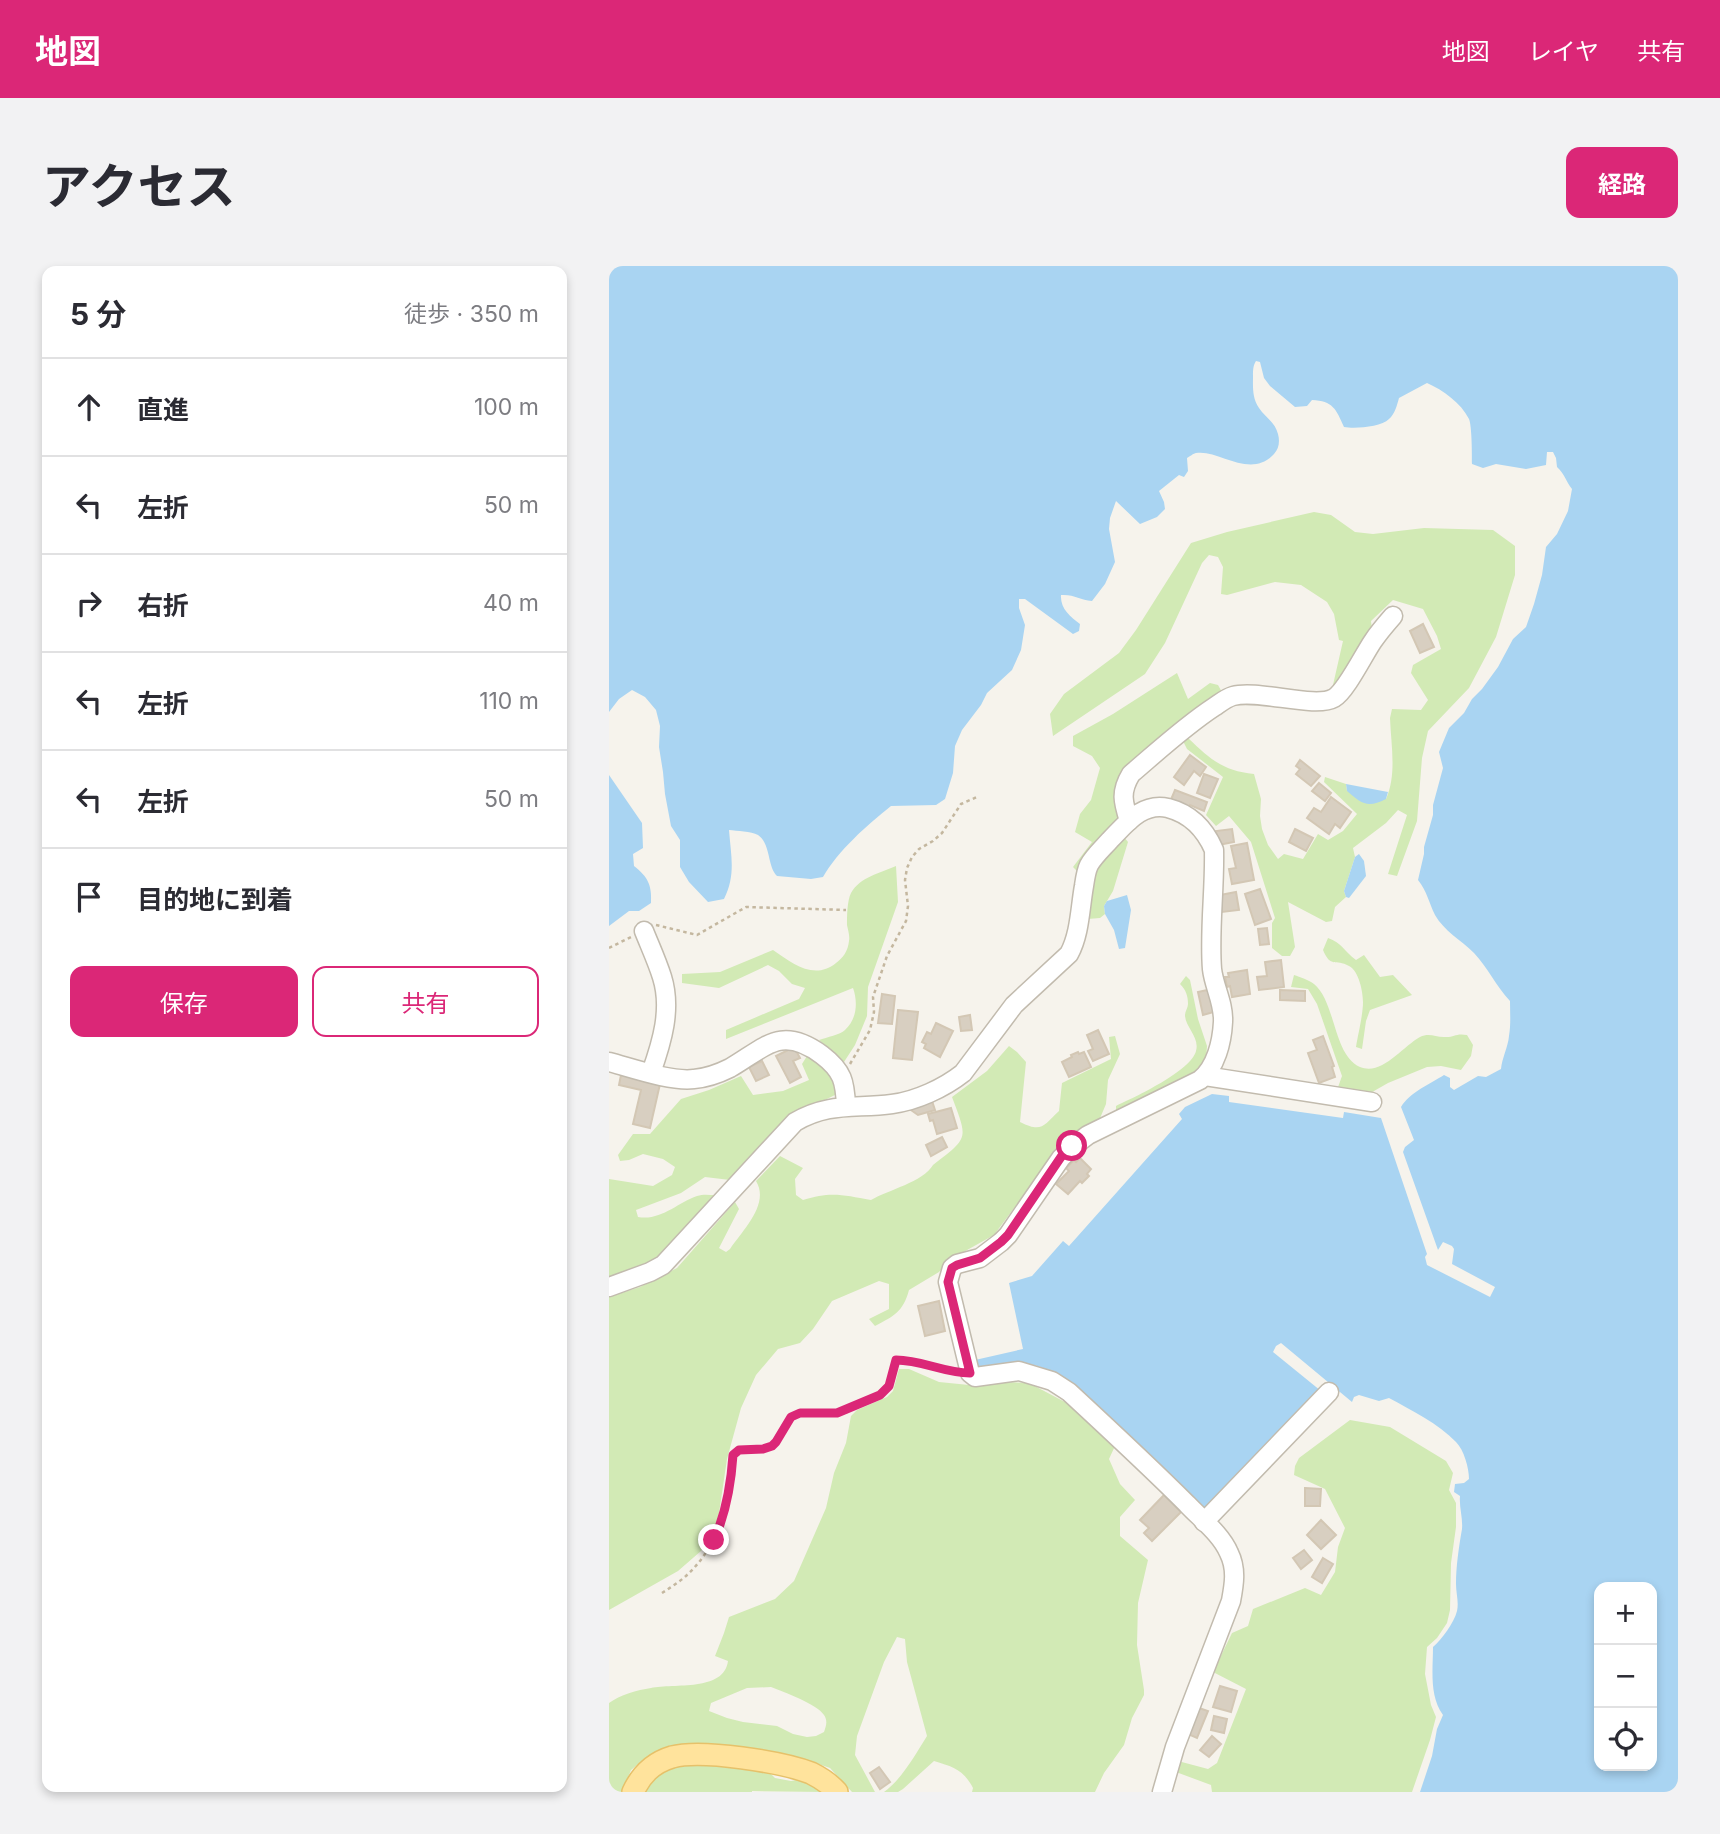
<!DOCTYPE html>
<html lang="ja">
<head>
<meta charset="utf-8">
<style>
	body { margin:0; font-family:Inter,"Noto Sans JP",sans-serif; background:#f2f2f3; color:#2b2b33 }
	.controls { position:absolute; right:21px; bottom:21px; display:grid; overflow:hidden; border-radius:14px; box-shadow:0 4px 10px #0003 }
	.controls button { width:63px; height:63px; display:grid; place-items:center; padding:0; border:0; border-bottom:2px solid #e1e1e2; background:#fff; color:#2b2b33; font:35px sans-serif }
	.stop { position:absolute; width:21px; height:21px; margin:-16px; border:5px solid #db2777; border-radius:50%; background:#fff }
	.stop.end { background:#db2777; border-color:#fff; box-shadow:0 2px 7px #0008 }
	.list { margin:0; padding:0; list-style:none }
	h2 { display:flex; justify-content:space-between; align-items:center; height:91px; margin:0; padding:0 28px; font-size:30px }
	h2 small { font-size:23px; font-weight:400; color:#7c7c81 }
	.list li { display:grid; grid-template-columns:46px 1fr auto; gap:21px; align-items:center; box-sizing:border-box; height:98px; padding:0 28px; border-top:2px solid #e1e1e2 }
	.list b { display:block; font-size:26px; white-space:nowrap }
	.list em { font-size:23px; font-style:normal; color:#7c7c81 }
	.actions { display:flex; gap:14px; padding:21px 28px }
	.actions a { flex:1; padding:16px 0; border:2px solid #db2777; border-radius:14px; text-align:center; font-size:24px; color:#db2777 }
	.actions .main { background:#db2777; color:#fff }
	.icon { flex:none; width:38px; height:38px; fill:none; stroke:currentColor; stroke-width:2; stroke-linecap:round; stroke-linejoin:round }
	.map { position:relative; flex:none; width:1069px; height:1526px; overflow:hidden; border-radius:14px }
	header { display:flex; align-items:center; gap:42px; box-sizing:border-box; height:98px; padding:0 35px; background:#db2777; color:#fff }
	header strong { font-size:33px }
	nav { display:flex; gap:38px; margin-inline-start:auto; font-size:24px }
	.intro { display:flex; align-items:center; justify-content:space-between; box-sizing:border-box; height:168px; padding:0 42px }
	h1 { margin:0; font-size:49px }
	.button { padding:18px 32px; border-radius:14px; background:#db2777; color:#fff; font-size:24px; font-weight:700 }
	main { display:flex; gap:42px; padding:0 42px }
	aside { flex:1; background:#fff; border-radius:14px; box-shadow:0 4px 10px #0003 }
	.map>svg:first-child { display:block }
	.green { fill:#d2eab5; fill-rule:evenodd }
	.water { fill:#a9d4f2; fill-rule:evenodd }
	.building { fill:#d8cfc1; stroke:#d3c7b4; stroke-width:2 }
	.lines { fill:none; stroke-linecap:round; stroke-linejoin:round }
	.minor-casing { stroke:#c2bbae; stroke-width:21 }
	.major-casing { stroke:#e6c16a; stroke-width:24 }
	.path { stroke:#c4b79f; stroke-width:2.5; stroke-dasharray:3.5 3.5; stroke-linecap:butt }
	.minor { stroke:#fff; stroke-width:18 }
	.major { stroke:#ffe39c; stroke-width:21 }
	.route { stroke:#db2777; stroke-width:9 }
</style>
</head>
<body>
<header>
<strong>地図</strong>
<nav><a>地図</a><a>レイヤ</a><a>共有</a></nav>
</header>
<div class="intro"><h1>アクセス</h1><a class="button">経路</a></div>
<main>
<aside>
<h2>5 分<small>徒歩 · 350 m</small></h2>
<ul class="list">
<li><svg class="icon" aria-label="ahead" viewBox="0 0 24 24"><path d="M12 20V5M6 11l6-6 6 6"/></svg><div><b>直進</b></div><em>100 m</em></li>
<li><svg class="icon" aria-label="left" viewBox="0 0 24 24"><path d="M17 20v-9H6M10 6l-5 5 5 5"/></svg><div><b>左折</b></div><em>50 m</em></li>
<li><svg class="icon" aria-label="right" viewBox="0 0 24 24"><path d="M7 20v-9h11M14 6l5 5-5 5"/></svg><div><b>右折</b></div><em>40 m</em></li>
<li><svg class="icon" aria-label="left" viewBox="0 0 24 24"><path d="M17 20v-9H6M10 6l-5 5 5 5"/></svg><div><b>左折</b></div><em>110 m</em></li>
<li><svg class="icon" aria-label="left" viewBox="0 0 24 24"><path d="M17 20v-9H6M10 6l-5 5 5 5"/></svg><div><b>左折</b></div><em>50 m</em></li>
<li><svg class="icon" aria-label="arrive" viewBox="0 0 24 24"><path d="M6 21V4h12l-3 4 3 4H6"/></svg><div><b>目的地に到着</b></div></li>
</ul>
<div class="actions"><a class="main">保存</a><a>共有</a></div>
</aside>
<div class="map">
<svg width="1069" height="1526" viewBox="0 0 1069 1526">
	<rect width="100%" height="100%" fill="#f6f3ec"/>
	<g class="green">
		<path d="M 705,246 L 722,249 L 746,266 L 764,268 L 815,262 L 884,264 L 906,280 L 906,309 L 887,371 L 860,422 L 819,465 L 813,492 L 808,555 L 788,610 L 779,608 L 798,549 L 789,544 L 777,557 L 744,582 L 746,591 L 735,625 L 737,631 L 726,641 L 723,655 L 717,656 L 679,636 L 686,681 L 681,690 L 673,690 L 663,682 L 663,657 L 666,652 L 642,576 L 620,550 L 607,560 L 597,549 L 614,511 L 578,483 L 574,475 L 579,472 C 601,493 614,505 645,508 L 652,533 L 651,550 L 653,563 L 659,579 L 669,593 L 675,588 L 694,593 L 709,568 L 719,574 L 734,565 L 748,548 L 715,516 L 716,511 L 737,518 L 738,525 L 777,533 C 788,508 782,479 781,452 L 783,443 L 812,444 L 819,434 L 802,407 L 804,399 L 832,383 L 828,370 L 814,343 L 784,334 L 762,355 L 763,364 L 729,420 L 724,419 L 734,375 L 730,374 L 725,348 L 718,336 L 692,319 L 666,316 L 618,329 L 612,328 L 614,301 L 609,291 L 600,289 L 593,297 L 556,377 L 536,408 L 444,470 L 441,448 L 455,428 L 510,387 L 527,364 L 582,277 L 618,266 Z"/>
		<polygon points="568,407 579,433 601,417 609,419 614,428 523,499 512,555 469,606 464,601 483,576 466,566 471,548 482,534 491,502 483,490 464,480 464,470 504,448"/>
		<path d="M 515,571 L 519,576 L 504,625 L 495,640 L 496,648 L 491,652 L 479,653 C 475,610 488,600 515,571 Z"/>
		<path d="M 287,600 L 289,636 L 259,721 L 258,750 L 246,779 L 235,796 L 210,774 C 218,771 231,769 236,764 C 248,753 249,736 244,722 L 117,773 L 117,764 L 190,733 L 196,722 L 183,718 L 170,705 L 159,699 L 110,722 L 73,717 L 73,708 L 111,706 L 164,684 C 183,697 205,715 227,697 C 234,692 239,685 240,675 C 241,670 239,664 238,659 C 238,651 238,635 242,627 C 251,611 271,607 287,600 Z"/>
		<path d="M 719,672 C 733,677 735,685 747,694 L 755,689 L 771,711 L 784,709 L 803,729 L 761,744 L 757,755 L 753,783 L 747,781 C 749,768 754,749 754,736 C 754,726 750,705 740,700 C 726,692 722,703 714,684 Z"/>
		<path d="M 685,709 C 691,711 700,714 705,718 C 727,736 724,789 751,801 C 773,810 793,781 811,771 C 821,766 827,772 837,771 C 846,771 847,767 858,769 L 864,779 L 862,790 L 852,804 L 832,800 L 818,801 L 779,817 L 758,829 L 728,824 L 733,810 L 708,738 L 699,723 L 682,721 Z"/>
		<path d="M 577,710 L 581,714 L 589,753 L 598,780 L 597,795 L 583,810 L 507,849 L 507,840 C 526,831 582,805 587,785 C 591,771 576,761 576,749 C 576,745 579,742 579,738 C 579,730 577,724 571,718 Z"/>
		<path d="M 506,770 L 511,788 L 499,814 L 497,838 L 489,857 L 446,883 L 429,910 L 385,969 L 342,993 L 330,1006 L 300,1024 C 294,1046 285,1050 266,1060 L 260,1053 L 280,1043 L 280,1018 L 270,1015 L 223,1035 L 204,1063 L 191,1077 L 169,1083 L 147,1109 L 132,1142 L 118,1193 L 109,1254 L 92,1285 L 69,1305 L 0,1344 L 0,1031 L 31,1021 L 68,1002 L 126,936 L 130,943 L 110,982 L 117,986 L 121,983 C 134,964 161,938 147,915 L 171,890 L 194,902 L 186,913 L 187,929 L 194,934 C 221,925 235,929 262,934 C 279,924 314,916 324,899 C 360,871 359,874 343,831 L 378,805 L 400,780 L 408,786 L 417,796 L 411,856 C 433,867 434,860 450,845 L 453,817 L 502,793 L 500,771 Z"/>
		<path d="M 198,790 L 211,798 L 226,815 L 226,829 L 179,852 L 140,891 L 121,914 L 96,911 L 72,927 L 27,944 L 29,951 C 52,955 68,937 88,930 C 94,928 100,929 106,929 L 98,941 L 52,993 L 0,1013 L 0,913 L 44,920 L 63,909 L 66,901 L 54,893 L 34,888 L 20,894 L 11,895 L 9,889 L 24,868 L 41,868 L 72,833 L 100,824 L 132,810 L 144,829 L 174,825 L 200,814 L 193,798 Z"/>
		<path d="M 290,1103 L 300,1103 L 330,1116 L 370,1120 L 397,1116 L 420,1117 L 471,1144 L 506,1180 L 500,1193 L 511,1218 L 526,1234 L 511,1251 L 511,1270 L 539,1294 L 529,1337 L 528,1379 L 535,1424 L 535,1429 L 523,1452 L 515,1479 L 495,1507 L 486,1526 L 363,1526 L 364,1522 C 354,1503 344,1501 325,1495 L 294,1523 L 289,1526 L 275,1526 C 293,1513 306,1489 318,1470 L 298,1396 L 296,1373 L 288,1371 L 275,1396 L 248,1470 L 246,1489 L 266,1526 L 243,1526 L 221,1502 L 198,1494 L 97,1479 L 55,1482 L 34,1494 L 22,1504 L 13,1526 L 0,1526 L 0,1437 C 11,1429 28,1424 42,1422 C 65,1417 115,1426 119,1395 L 106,1390 L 115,1367 L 120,1351 L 166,1333 L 185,1315 L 217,1242 L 225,1207 L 237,1177 L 242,1150 L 248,1144 L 278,1131 L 284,1125 ZM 162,1421 C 175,1426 208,1438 215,1449 C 219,1455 217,1460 215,1466 L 207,1470 L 198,1471 L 184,1468 L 168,1460 L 134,1456 L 118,1452 L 100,1445 L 102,1437 L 138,1422 Z"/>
		<polygon points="741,1154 781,1161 837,1195 844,1207 840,1224 847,1237 847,1261 842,1297 841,1344 838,1357 828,1372 818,1381 816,1408 822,1439 827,1451 821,1474 803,1526 603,1526 602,1519 567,1506 569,1495 599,1503 608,1497 637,1423 604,1406 623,1367 639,1360 644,1343 696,1322 712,1329 726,1306 729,1281 736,1262 716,1223 685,1209 686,1200 690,1192"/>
		<polygon points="67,1497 92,1498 161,1507 166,1512 182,1515 193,1513 216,1526 143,1525 143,1526 31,1526 45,1510"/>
	</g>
	<g class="water">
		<path d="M 0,0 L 1069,0 L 1069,1526 L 811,1526 L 823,1490 L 828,1463 L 834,1449 C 820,1430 824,1403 824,1381 C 833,1373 845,1357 848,1345 C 850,1336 847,1327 847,1318 C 847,1300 850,1280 853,1263 C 854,1252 850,1241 851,1230 L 845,1226 L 846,1218 L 855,1217 L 860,1213 C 860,1202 855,1184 847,1176 C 830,1158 802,1144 780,1132 L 770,1135 L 750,1129 L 745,1131 L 743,1136 L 672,1077 L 667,1080 L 664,1086 L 712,1125 L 700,1138 L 697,1136 L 593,1245 L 446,1107 C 426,1098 418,1096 396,1098 C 386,1099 376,1104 367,1100 L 366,1094 L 414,1083 L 400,1017 L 423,1010 L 454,975 L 460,980 L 573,853 L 570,848 L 576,841 L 603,828 L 620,830 L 620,836 L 734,852 L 735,846 L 772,852 L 818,988 L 816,991 L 818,999 L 881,1031 L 886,1021 L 843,998 L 845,983 L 843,980 L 834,976 L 829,984 L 794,886 L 796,881 L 805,874 L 792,841 C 801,826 821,818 835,809 L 841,812 L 841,821 L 845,824 L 869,810 L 877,811 L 892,803 C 893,792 899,781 900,770 C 902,758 901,747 901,735 C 887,720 879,702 865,687 C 852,674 835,665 826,649 C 820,637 818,625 809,614 L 815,588 L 815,581 L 824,549 L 824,539 L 834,502 L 830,486 L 840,462 L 855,447 L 863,433 L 873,423 L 889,401 L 904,373 L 917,361 L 925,338 L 933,309 L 937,281 L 948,268 L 959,245 L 963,223 C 957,216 956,208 948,201 L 947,192 L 944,186 L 938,186 L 937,199 L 917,203 L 887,198 L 874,202 L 863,198 C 863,189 863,160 860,153 C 852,137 834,124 818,117 L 790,132 C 788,139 786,148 780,153 C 772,161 746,163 735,161 C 727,143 724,135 703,134 L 698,140 L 686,141 L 661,120 L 655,112 L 651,96 L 647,95 C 644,100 644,104 644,110 C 644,121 643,132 650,142 C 656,151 666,156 669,168 C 671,175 670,183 665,188 C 641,214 610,183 587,187 C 585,187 580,191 578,192 L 579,205 L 575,211 L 570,209 L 550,225 L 555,236 L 556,243 L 548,251 L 531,258 L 507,235 L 501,252 L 500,263 L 506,296 L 496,318 L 483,335 C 471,334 465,328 452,329 C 451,342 461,351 471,358 L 470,365 L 464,368 L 416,333 L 410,333 L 410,342 L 416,359 L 412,384 L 403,404 L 378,427 L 372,439 L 353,464 L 346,480 L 344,507 L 336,533 L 327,539 L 282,540 C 258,559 229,585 214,611 L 202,613 L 168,610 C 158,600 162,578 149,569 C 142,565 128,565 120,564 C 122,590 127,609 115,633 L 99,636 L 80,616 L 71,601 L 71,574 L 62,560 L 56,528 L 54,506 L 50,481 L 51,460 L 47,444 L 36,431 L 23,424 L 10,433 L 0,446 ZM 990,1321 L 1043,1321 L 1043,1500 L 990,1500 Z"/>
		<path d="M 0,509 L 33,557 L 34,582 L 24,588 L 25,600 C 39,611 43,619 42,637 L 30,645 L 20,645 L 0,660 Z"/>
		<path d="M 737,518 L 779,526 L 777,533 C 758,543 752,537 738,525 Z"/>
		<polygon points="750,588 755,595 757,610 740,632 737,631 735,625 746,591"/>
		<polygon points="518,629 522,644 516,682 510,683 505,664 496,648 495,640 498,635"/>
	</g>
	<g class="building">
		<polygon points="814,358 825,381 811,387 801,365"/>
		<polygon points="581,489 597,501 591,510 585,505 575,519 565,511"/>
		<polygon points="691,494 711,510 702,520 687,508 691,503 687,500"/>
		<polygon points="595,508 609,513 601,532 588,527"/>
		<polygon points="710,517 722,527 716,535 703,525"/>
		<polygon points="566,524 598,536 595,545 581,539 579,543 561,536"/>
		<polygon points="722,531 742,546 731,562 726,558 720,568 698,552 705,542 712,546"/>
		<polygon points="623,563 625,576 609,579 607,565"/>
		<polygon points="686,563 704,572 697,585 680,576"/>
		<polygon points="638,577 645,614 623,618 620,603 627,602 622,580"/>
		<polygon points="651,623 662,653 646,659 636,628"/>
		<polygon points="627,626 630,644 613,646 611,629"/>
		<polygon points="658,662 660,678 651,679 649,663"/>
		<polygon points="672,694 675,721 650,724 648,711 658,710 656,696"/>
		<polygon points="638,704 641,728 623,731 621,720 618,721 616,711 620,711 619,707"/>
		<polygon points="603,723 608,745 594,749 589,726"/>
		<polygon points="671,724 696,725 696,735 671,734"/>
		<polygon points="273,728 286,730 283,758 269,757"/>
		<polygon points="289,744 309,746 303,794 284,792"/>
		<polygon points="361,749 363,764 352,765 350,751"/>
		<polygon points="327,757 344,765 331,791 315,782 317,778 313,776 318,766 322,768"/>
		<polygon points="489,764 500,788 484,795 479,785 484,783 478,769"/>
		<polygon points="714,770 725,800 723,801 726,811 710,817 699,787 708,784 704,774"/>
		<polygon points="185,781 191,792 184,795 192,811 181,817 167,790"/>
		<polygon points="469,786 470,788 475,786 482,801 460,811 453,796 463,791 462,789"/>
		<polygon points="153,795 160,809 147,815 140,801"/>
		<polygon points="12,809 51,818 41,862 24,858 32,824 10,819"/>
		<polygon points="323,835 326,844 309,849 299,842"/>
		<polygon points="342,842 348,862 328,868 324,854 321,855 319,848"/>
		<polygon points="333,871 338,881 322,890 317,879"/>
		<polygon points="471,892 482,903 478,908 480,910 473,917 471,915 459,928 447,918 460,905 457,902 465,894 467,896"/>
		<polygon points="330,1035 336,1065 316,1070 309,1040"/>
		<polygon points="696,1222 712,1223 711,1240 696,1240"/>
		<polygon points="555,1229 572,1246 543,1275 535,1267 540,1262 531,1254"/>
		<polygon points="712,1254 727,1269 712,1283 698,1269"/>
		<polygon points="695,1284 703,1294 692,1303 684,1292"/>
		<polygon points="714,1292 724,1298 713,1317 703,1311"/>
		<polygon points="611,1420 628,1425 622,1446 604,1441"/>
		<polygon points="590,1442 599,1445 588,1472 579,1468"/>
		<polygon points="605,1450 618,1453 615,1467 602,1464"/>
		<polygon points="603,1470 612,1478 600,1491 591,1484"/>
		<polygon points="270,1501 281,1516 271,1523 261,1507"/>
	</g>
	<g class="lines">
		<g class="minor-casing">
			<g id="minor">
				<path d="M 520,555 C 514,536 511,526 522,508 C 549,485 576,460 605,441 C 611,437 617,432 624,430 C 649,423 706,443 725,432 C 737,425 755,388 764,375 C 770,366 777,358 784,350"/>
				<path d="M 35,665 C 41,680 48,695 53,711 C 63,743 53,776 42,807"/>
				<path d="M 0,796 C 23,802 62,816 85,813 C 97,812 111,807 121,802 C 157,781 172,759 213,789 C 234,805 236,816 237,840"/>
				<polyline points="596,810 763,836"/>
				<path d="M 0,1021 L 41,1006 L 54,999 L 186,856 C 220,836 246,843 283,838 C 307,835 335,822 354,807 L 405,739 L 460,688 C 471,668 471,642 475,620 C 476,613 477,605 480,599 C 485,590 494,582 501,574 C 517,558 533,536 559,542 C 582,548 596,563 605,584 C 606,623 600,664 603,703 C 605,721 615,737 614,756 C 613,776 607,801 591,814 L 479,869 L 463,881 L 452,892 L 399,969 L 392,976 L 371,992 L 348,998 L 343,1002 L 339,1016 L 361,1107 L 366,1111 L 410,1105 L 443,1115 L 460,1126 C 500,1163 540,1200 578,1238 C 592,1253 612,1268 620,1287 C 628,1303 625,1319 622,1335 L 566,1481 L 553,1526"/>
				<polyline points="595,1256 720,1126"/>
			</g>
		</g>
		<g class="major-casing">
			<path id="major" d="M 24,1526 C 32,1509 43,1497 63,1491 C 93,1483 173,1496 202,1507 C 212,1512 221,1518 228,1526"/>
		</g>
		<g class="path">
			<polyline points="47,659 88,669 137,641 237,644"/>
			<polyline points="0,682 22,671"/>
			<polyline points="241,798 261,764 265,746 264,731 278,690 297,655 299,640 296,614 298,602 303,591 310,583 324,575 333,567 352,538 368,531"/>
			<path d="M 53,1327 C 62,1321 72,1315 79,1308 C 112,1277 121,1232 124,1189 L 130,1184 L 154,1183 L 163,1180 L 167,1176 L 182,1151 L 191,1147 L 228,1147 L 271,1129 L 280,1120 L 287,1094 L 298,1094 L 347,1107"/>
		</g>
		<use href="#minor" class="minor"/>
		<use href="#major" class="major"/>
	</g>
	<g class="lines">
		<path class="route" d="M 105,1274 C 117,1247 122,1219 124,1189 L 130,1184 L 154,1183 L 163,1180 L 167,1176 L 182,1151 L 191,1147 L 228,1147 L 271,1129 L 280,1120 L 287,1094 C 313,1094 335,1107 361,1107 L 339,1016 L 343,1002 L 348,999 L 371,992 L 392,976 L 399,969 L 452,891 L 463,880"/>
	</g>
</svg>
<div class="controls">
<button>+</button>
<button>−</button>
<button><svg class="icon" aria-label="locate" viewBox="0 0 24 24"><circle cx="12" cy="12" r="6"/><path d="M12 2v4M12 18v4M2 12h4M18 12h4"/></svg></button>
</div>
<div class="stop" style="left:463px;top:880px"></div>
<div class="stop end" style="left:105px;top:1274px"></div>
</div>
</main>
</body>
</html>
